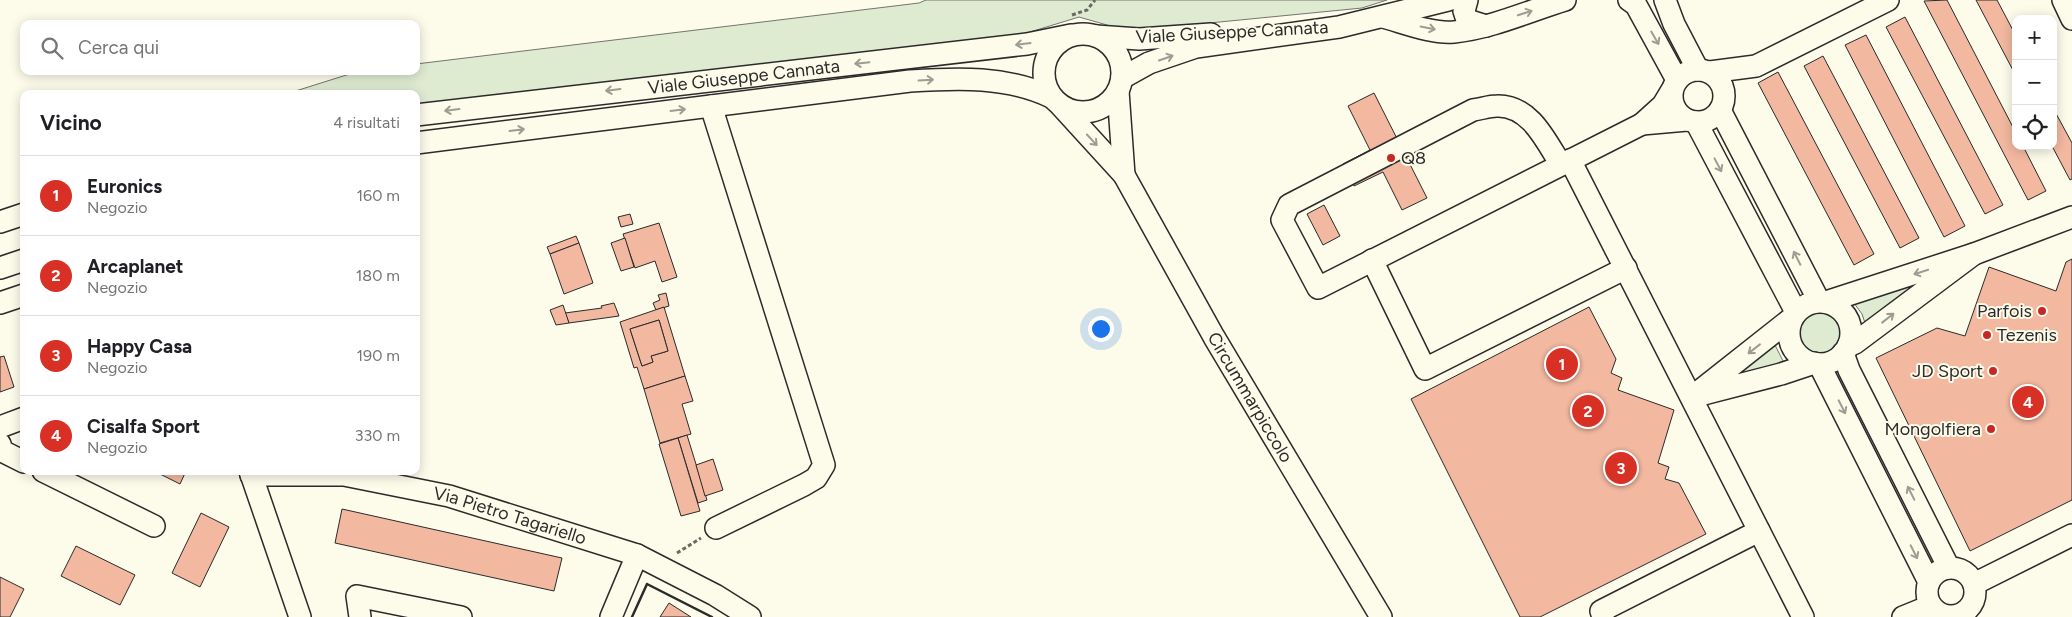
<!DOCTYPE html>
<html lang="it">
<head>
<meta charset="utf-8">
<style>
	body { margin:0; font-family:Figtree,sans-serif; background:#f6f6f6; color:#202124 }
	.controls { position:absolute; right:15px; top:15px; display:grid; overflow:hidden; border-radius:10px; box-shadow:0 2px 12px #0003 }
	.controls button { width:45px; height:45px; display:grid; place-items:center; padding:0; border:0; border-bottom:1px solid #e0e0e0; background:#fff; color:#202124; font:25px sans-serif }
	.you { position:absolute; left:1100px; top:328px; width:18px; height:18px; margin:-12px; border:4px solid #fff; border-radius:50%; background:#1a73e8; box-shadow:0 0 0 8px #1a73e833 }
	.badge { display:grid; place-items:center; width:32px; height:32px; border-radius:50%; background:#d93025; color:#fff; font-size:16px; font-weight:700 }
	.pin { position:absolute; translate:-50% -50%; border:2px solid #fff; box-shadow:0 1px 5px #0006 }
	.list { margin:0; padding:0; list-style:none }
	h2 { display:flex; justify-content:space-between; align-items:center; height:65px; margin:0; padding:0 20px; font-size:21px }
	h2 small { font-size:16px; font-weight:400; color:#757577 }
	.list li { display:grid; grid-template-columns:32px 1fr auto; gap:15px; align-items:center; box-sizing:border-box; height:80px; padding:0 20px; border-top:1px solid #e0e0e0 }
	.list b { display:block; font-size:19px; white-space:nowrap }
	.list p { margin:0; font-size:16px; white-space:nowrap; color:#757577 }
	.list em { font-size:16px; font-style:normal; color:#757577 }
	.icon { flex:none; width:28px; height:28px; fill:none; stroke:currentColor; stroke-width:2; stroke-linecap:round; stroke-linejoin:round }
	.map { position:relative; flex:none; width:2072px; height:617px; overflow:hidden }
	.search { position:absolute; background:#fff; box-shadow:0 2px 12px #0003; left:20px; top:20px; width:400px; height:55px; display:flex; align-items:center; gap:12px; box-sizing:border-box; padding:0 18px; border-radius:10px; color:#757577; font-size:19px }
	.panel { position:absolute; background:#fff; box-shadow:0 2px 12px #0003; left:20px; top:90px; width:400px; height:385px; border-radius:10px }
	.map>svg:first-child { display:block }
	.green { fill:#deebd1; stroke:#74746e }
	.building { fill:#f2b8a0; stroke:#2b2b2b; fill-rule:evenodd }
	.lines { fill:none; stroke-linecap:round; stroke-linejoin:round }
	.minor-casing { stroke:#2b2b2b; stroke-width:24 }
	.path { stroke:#6a6964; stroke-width:3; stroke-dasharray:4 2.5; stroke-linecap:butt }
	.minor { stroke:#fdfbea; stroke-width:21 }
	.wall { stroke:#2b2b2b; stroke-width:2.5 }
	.oneway { stroke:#9e9d94 }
	.poi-dot { fill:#c62828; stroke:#fdfbea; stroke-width:2 }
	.labels { text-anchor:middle; stroke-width:4; stroke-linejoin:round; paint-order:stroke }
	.street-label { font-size:18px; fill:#2b2b2b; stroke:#fdfbea }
	.poi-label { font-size:18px; fill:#2b2b2b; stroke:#fdfbea; text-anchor:end }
</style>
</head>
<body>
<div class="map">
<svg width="2072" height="617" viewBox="0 0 2072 617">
	<rect width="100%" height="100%" fill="#fdfbea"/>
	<g class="green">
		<polygon points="926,0 1387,0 1362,8 1128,31 1079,17 1017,36 416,107 416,94 286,94 356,72 416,71 416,64 919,3"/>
		<polygon points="1932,274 1865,323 1862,314 1851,299"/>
		<circle cx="1820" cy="333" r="22"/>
		<polygon points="1774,343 1784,363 1730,377"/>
	</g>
	<g class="building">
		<polygon points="1947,0 2016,133 2016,146 2023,146 2046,191 2028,200 1924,1"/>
		<polygon points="1976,0 1997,0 2016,36 2016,76"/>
		<polygon points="1905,17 2003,205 1985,214 1886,27"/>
		<polygon points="1866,35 1965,226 1944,237 1845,45"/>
		<polygon points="1823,56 1919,238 1900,248 1804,66"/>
		<polygon points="1778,72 1874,254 1854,265 1758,83"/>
		<polygon points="1374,93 1427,198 1402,210 1383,172 1354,186 1343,164 1370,150 1348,106"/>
		<polygon points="2053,108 2072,143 2072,179 2070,180 2052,146"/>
		<polygon points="1324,205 1340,236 1323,245 1307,214"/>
		<polygon points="630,214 633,224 621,227 618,217"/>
		<polygon points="659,223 677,277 662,282 655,261 635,268 623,234"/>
		<polygon points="576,236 579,243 550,254 547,247"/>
		<polygon points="625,238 634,267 621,271 611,243"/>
		<polygon points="579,243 593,283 564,294 550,254"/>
		<polygon points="2072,259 2072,500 1970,551 1876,358 1937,328 1965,336 1989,267 2056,291 2066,262"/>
		<polygon points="666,293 669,306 656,310 653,303 660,300 658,295"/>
		<polygon points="614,303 619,316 569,323 565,313 602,308 601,306"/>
		<polygon points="563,305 569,323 556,325 550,310"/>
		<path d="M 664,307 L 685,376 L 644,389 L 637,367 L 634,368 L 620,322 ZM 659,320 L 668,351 L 651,356 L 653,362 L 642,366 L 630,329 Z"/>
		<polygon points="1589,307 1616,359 1611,373 1622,378 1618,390 1674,410 1658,463 1669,467 1665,479 1679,483 1706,534 1540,617 1520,617 1411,399"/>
		<polygon points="659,320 668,351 651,356 653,362 642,366 630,329"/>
		<polygon points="4,356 14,387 0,392 0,357"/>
		<polygon points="685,376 693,401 682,404 691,434 660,443 644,389"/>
		<polygon points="687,435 707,500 698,503 678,438"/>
		<polygon points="678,438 700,511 681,516 659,444"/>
		<polygon points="713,459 723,490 705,496 696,465"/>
		<polygon points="154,471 186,471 180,484"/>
		<polygon points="342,509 562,558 554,591 335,543"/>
		<polygon points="201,513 229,527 200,587 172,573"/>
		<polygon points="76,546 135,575 120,605 61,576"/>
		<polygon points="0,577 24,589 10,617 0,617"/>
		<polygon points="669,603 691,617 660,617"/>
	</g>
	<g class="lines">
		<g class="minor-casing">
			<g id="minor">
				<polyline points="1467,0 1464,11 1467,20 1486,26"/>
				<polyline points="1629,0 1636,5 1677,80"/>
				<polyline points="1665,0 1674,24 1698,70"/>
				<polyline points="2063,0 2072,19"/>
				<path d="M 1383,17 C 1405,23 1432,34 1454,32 C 1492,28 1529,11 1565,0"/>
				<circle cx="1083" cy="73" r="39"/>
				<polyline points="1096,36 1139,39 1211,34"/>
				<circle cx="1698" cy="96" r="26"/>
				<polyline points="1710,72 1756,66 1888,0"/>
				<polyline points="1122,78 1149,63 1196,47 1339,27 1448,0"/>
				<polyline points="1672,90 1663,105 1642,124 1687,120"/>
				<polyline points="1118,91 1124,175"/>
				<polyline points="711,106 824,465 816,478 804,485 716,528"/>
				<path id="s1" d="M 1061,106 L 1124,175 L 1214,337 L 1381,617"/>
				<polyline points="1720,110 1819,301"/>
				<path id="s2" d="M 416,115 L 1027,44 L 1071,35"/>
				<polyline points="1696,122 1796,312"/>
				<path d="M 416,143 L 910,81 C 958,78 1007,76 1051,97"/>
				<polyline points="1570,160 1803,617"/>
				<path d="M 1561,165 C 1546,141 1530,105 1497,106 C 1489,106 1481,109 1473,110 L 1289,205 L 1282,220 L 1318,288 C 1426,233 1534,178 1642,124"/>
				<polyline points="0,222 24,214"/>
				<polyline points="1974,254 2072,217"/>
				<polyline points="1372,260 1425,369 1626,268"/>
				<polyline points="0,268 24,260"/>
				<circle cx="1820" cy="333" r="31"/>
				<polyline points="1826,302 1974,254 1855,343 1848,346"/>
				<polyline points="0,303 24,295"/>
				<polyline points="1792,318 1692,397 1781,374 1814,363"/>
				<polyline points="1843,353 1849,370 1949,568"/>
				<polyline points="1819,364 1929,582"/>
				<polyline points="0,427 24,418"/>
				<polyline points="0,444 2,451 24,462"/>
				<polyline points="43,471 154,526"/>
				<polyline points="250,471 300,617"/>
				<path id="s3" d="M 251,475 L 344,475 L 449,496 L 637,555 L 715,595 L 750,617"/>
				<circle cx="1951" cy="592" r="24"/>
				<polyline points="1974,584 2072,535"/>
				<polyline points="360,617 357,596 461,617"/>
				<polyline points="611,617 637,555"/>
				<polyline points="1603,617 1601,611 1759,531"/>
				<polyline points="1903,617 1930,606"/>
			</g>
		</g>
		<g class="path">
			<polyline points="1072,15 1087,10 1095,0"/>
			<polyline points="677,553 701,538"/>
		</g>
		<use href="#minor" class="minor"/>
		<polyline class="wall" points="632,617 647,584 712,617"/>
	</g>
	<defs><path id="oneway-shaft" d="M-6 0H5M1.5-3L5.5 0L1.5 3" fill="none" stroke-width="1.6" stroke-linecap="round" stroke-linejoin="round" transform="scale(1.25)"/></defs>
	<g class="oneway">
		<use href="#oneway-shaft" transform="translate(1525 13) rotate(-18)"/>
		<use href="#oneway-shaft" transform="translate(1428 28) rotate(11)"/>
		<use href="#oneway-shaft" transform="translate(1655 38) rotate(60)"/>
		<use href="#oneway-shaft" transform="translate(1023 44) rotate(173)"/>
		<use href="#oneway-shaft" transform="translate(1166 58) rotate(-19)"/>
		<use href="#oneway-shaft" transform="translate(862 63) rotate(174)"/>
		<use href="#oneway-shaft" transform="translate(926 80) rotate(-3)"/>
		<use href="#oneway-shaft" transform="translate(613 90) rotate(173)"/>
		<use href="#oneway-shaft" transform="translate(452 110) rotate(173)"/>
		<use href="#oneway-shaft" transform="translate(678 110) rotate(-7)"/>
		<use href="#oneway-shaft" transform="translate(517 130) rotate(-7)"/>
		<use href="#oneway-shaft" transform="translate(1092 140) rotate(47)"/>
		<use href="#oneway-shaft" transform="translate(1718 165) rotate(62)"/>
		<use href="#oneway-shaft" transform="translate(1797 258) rotate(-117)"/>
		<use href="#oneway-shaft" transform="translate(1921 272) rotate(162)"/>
		<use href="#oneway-shaft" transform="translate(1888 318) rotate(-38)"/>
		<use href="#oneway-shaft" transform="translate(1754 349) rotate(142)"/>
		<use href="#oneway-shaft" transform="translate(1842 407) rotate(63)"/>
		<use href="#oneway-shaft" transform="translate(1911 493) rotate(-117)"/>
		<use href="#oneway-shaft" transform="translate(1914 552) rotate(63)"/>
	</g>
	<g class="poi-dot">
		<circle cx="1391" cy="158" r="5"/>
		<circle cx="2042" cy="311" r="5"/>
		<circle cx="1987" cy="335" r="5"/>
		<circle cx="1993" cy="371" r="5"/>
		<circle cx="1991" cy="429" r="5"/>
	</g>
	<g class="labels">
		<g class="street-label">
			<text transform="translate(1232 32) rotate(-3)" y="6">Viale Giuseppe Cannata</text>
			<text dy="6" stroke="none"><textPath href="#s2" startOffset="330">Viale Giuseppe Cannata</textPath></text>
			<text dy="6" stroke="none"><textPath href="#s1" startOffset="349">Circummarpiccolo</textPath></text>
			<text dy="6" stroke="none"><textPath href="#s3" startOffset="264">Via Pietro Tagariello</textPath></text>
		</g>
		<g class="poi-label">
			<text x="1401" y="164" text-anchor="start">Q8</text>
			<text x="2032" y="317">Parfois</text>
			<text x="1997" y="341" text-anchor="start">Tezenis</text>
			<text x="1983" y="377">JD Sport</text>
			<text x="1981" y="435">Mongolfiera</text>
		</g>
	</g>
</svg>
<div class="controls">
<button>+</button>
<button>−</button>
<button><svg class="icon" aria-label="locate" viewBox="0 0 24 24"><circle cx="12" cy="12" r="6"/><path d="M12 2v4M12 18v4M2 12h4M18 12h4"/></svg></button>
</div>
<div class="you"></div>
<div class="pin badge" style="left:1562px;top:364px">1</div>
<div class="pin badge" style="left:1588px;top:411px">2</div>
<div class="pin badge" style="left:1621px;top:468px">3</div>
<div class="pin badge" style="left:2028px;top:402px">4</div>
<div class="search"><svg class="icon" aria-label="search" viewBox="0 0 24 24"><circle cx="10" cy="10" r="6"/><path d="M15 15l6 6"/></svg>Cerca qui</div>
<section class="panel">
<h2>Vicino<small>4 risultati</small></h2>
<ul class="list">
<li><span class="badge">1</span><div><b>Euronics</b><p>Negozio</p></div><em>160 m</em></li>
<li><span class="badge">2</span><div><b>Arcaplanet</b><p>Negozio</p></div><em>180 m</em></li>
<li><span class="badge">3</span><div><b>Happy Casa</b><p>Negozio</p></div><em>190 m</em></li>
<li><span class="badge">4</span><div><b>Cisalfa Sport</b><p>Negozio</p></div><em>330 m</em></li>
</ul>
</section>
</div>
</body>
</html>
